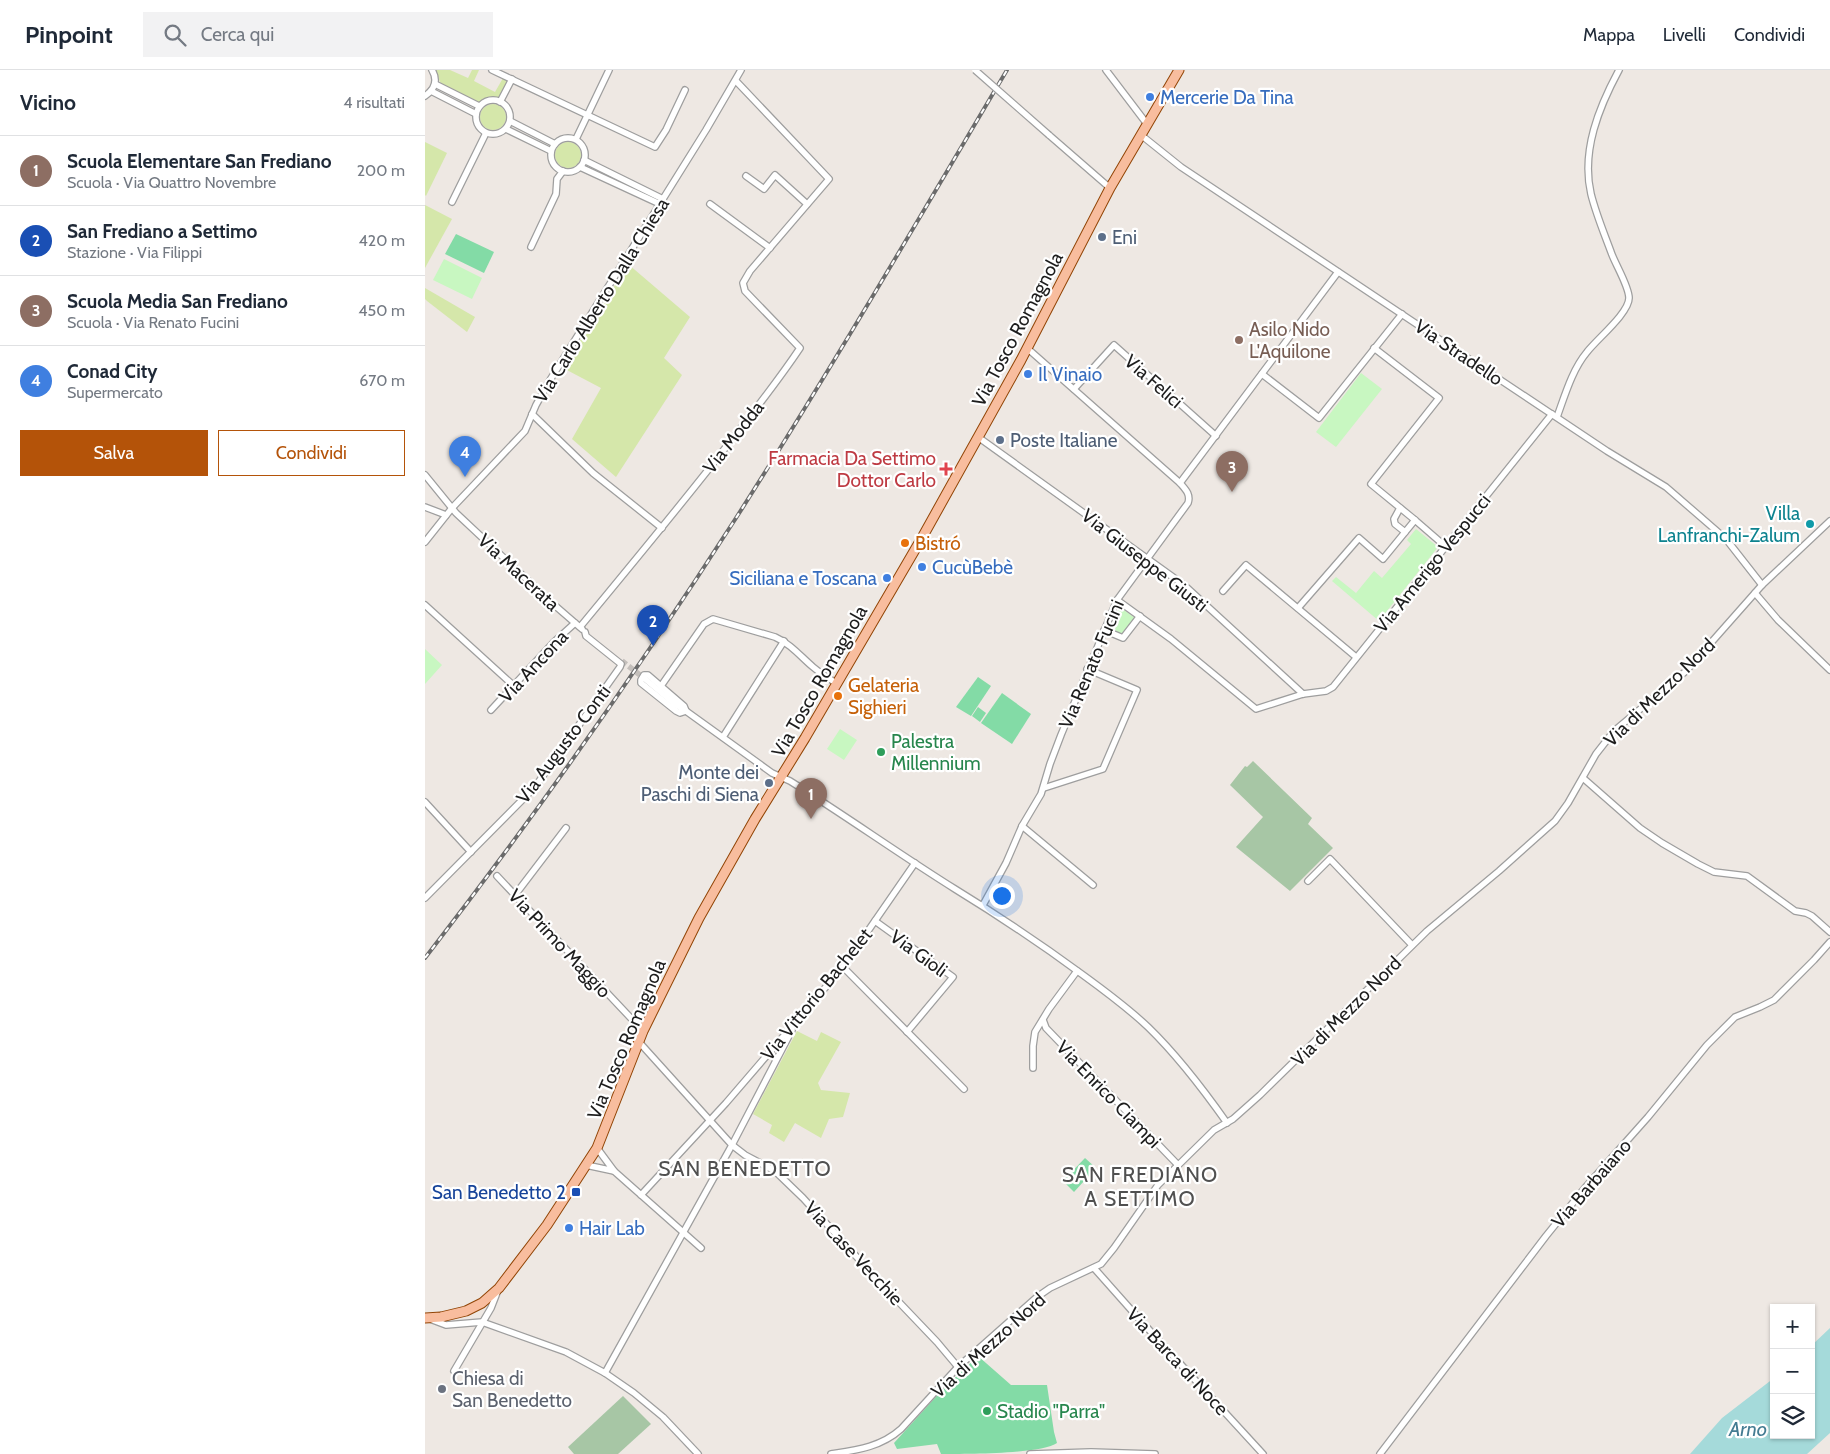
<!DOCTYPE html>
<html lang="it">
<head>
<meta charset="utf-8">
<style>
	body { margin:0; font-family:Cabin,sans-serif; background:#f2f2f3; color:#1f2937 }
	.controls { position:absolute; right:15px; bottom:15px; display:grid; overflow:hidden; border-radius:0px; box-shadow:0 1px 4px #0004 }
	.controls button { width:45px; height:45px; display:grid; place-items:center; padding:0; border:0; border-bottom:1px solid #e0e1e3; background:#fff; color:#1f2937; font:25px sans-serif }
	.you { position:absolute; left:576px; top:825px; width:18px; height:18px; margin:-12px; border:4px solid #fff; border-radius:50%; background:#1a73e8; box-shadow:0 0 0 8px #1a73e833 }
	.badge { display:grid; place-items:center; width:32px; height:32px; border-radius:50%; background:#b45309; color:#fff; font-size:16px; font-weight:700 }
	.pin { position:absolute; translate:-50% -41px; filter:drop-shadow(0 1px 2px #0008) }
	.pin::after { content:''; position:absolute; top:26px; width:18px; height:15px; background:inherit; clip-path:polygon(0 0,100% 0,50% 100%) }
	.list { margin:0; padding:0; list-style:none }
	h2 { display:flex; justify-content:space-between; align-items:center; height:65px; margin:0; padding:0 20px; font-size:21px }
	h2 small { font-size:16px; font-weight:400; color:#747a83 }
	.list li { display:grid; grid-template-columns:32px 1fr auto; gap:15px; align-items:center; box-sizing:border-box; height:70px; padding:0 20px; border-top:1px solid #e0e1e3 }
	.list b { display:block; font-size:19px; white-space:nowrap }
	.list p { margin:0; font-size:16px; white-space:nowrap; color:#747a83 }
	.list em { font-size:16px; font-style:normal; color:#747a83 }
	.actions { display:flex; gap:10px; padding:15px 20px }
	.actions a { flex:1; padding:11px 0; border:1px solid #b45309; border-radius:0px; text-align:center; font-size:18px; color:#b45309 }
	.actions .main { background:#b45309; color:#fff }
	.icon { flex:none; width:28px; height:28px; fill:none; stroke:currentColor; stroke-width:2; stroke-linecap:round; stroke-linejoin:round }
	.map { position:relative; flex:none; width:1405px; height:1384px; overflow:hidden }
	header { display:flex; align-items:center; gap:30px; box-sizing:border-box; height:70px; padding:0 25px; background:#fff; border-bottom:1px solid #e0e1e3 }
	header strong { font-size:24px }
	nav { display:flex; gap:28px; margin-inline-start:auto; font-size:18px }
	.search { width:350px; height:45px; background:#f2f2f3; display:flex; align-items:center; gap:12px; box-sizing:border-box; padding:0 18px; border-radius:0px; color:#747a83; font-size:19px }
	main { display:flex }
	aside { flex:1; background:#fff }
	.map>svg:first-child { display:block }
	.grass { fill:#d5e7aa }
	.cemetery { fill:#a7c6a5 }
	.park { fill:#c8f7c1 }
	.pitch { fill:#83dba6 }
	.water { fill:#a5dada }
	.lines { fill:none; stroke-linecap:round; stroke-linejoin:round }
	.street-tunnel { stroke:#c4bfbb; stroke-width:5.5; stroke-dasharray:5.5 3; stroke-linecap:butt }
	.street-casing { stroke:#9e9e9e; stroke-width:8 }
	.primary-casing { stroke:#914405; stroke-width:11 }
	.street { stroke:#fff; stroke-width:5.5 }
	.primary { stroke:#f8bd9e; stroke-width:9 }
	.rail-casing { stroke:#6b6b6b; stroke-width:4 }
	.rail { stroke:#fff; stroke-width:2; stroke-dasharray:5.5; stroke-linecap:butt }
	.street-bridge-casing { stroke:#9e9e9e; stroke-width:8; stroke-linecap:butt }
	.street-bridge { stroke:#fff; stroke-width:5.5 }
	.shop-dot { fill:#3f7fe0; stroke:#fff; stroke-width:2 }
	.service-dot { fill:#5c6f8a; stroke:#fff; stroke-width:2 }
	.education-dot { fill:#8d6e63; stroke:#fff; stroke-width:2 }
	.health-dot { fill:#e0444e; stroke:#fff; stroke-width:2 }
	.culture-dot { fill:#0f9aa8; stroke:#fff; stroke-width:2 }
	.food-dot { fill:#e8710a; stroke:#fff; stroke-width:2 }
	.leisure-dot { fill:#2e9e5b; stroke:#fff; stroke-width:2 }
	.transit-dot { fill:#1a4fb4; stroke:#fff; stroke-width:2 }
	.worship-dot { fill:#6b7280; stroke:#fff; stroke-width:2 }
	.labels { text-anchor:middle; stroke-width:4.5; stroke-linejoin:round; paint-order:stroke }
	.shop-label { font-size:19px; fill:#366cbe; stroke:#fff; text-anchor:start }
	.service-label { font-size:19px; fill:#4e5e75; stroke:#fff; text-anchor:start }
	.street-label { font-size:19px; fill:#1d1d1d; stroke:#fff }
	.education-label { font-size:19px; fill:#785e54; stroke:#fff; text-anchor:start }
	.health-label { font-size:19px; fill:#be3a42; stroke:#fff; text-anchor:end }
	.culture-label { font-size:19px; fill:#0d838f; stroke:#fff; text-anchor:end }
	.food-label { font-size:19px; fill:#c56008; stroke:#fff; text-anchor:start }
	.leisure-label { font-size:19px; fill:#27864d; stroke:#fff; text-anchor:start }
	.transit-label { font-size:19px; fill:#164399; stroke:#fff; text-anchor:end }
	.worship-label { font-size:19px; fill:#5b616d; stroke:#fff; text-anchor:start }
	.water-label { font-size:20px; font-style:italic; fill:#447c92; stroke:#fff }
	.quarter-label { font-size:21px; letter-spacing:1px; fill:#505050; stroke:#fff }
</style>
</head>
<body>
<header>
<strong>Pinpoint</strong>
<div class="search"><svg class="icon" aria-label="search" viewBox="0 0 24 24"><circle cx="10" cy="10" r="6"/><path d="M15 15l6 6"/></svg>Cerca qui</div>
<nav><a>Mappa</a><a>Livelli</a><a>Condividi</a></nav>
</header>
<main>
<aside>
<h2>Vicino<small>4 risultati</small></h2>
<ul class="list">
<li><span class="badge" style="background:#8d6e63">1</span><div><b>Scuola Elementare San Frediano</b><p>Scuola · Via Quattro Novembre</p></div><em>200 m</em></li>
<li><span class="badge" style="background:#1a4fb4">2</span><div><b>San Frediano a Settimo</b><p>Stazione · Via Filippi</p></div><em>420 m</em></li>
<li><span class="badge" style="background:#8d6e63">3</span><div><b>Scuola Media San Frediano</b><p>Scuola · Via Renato Fucini</p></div><em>450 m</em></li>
<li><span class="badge" style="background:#3f7fe0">4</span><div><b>Conad City</b><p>Supermercato</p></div><em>670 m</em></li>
</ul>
<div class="actions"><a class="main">Salva</a><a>Condividi</a></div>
</aside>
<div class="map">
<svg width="1405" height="1384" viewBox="0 0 1405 1384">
	<rect width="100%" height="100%" fill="#eee8e3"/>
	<g class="grass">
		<polygon points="10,0 25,0 43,8 47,0 54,0 49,11 70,22 78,8 83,10 74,27 64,28 54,33 16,14"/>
		<circle cx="68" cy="47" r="13"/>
		<polygon points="0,72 22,83 1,126 0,125"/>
		<circle cx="143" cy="85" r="13"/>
		<polygon points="0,135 27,149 0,198"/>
		<polygon points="203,194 265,247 239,288 257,305 191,407 147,369 176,318 138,298"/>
		<polygon points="0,218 50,247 42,262 2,231 0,229"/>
		<polygon points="372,961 392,971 396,962 416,972 393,1013 396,1020 425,1023 418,1047 404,1049 396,1068 370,1053 359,1072 344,1063 347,1055 328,1044"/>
	</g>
	<g class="cemetery">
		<polygon points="828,691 887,748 883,754 908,778 865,821 811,777 838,747 805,715 820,696 822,697"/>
		<polygon points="198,1326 226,1354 193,1384 149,1384 143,1377"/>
	</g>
	<g class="park">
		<polygon points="19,189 57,208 47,229 8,210"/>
		<polygon points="936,303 957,319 911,377 891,362"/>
		<polygon points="991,459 1013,477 954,551 907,511 911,507 931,523 949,501 957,508 986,474 982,470"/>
		<polygon points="695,537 710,548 697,565 684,560"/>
		<polygon points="0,579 17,595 0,614"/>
		<polygon points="415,659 432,670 419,690 402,679"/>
	</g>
	<g class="pitch">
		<polygon points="31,164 69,182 59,203 20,184"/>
		<polygon points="553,607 566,616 546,646 531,637"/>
		<polygon points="577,623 606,644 587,674 556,653"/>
		<polygon points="553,637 561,643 555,652 547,646"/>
		<polygon points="660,1088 671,1098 649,1122 638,1111"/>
		<path d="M 553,1286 L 586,1315 L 622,1315 L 629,1362 L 632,1373 C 617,1384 540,1384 516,1384 L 512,1374 L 472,1379 L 469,1373 L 517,1320 Z"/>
	</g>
	<polygon class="water" points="1405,1258 1405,1363 1382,1384 1265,1384 1297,1348 1349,1308 1349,1365 1386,1365 1386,1276"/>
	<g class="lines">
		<polyline class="street-tunnel" points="197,591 220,609"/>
		<g class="street-casing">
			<g id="street">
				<polyline points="67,0 230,77 241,60 260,20"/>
				<polyline points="681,0 722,54"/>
				<polyline points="10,14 54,36"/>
				<polyline points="6,21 51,44"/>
				<path d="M 0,26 C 10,19 13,10 7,0"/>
				<circle cx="68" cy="47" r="17"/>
				<polyline points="75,32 87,9"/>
				<polyline points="85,51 130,74"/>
				<polyline points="81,59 126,81"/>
				<polyline points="624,65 685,118"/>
				<polyline points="716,65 756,97 1182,381 1241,417 1301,469 1337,515"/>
				<circle cx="143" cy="85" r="17"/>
				<polyline points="151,69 184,0"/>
				<polyline points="159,90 238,129"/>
				<polyline points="155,97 235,134"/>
				<polyline points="321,106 339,119 350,105 382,134"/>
				<polyline points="27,132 61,63"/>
				<polyline points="285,134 345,178"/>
				<polyline points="106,177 131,124 132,109 138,101"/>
				<polyline points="602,278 755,413"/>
				<polyline points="949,278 1014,328 946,414 990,450"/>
				<polyline points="837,304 894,348 977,244"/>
				<polyline points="649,319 689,275 791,366"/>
				<polyline points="107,344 168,403 237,458"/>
				<path d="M 1132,347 C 1140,325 1147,300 1162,282 C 1172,269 1204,243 1204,228 C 1204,216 1190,194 1186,182 C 1179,163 1171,144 1166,124 C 1156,81 1174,37 1194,0"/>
				<polyline points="553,367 759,515 878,624"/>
				<polyline points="0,405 31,443 127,533 157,559"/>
				<polyline points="0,437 21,445"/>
				<polyline points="975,438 969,449 970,454 980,462"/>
				<polyline points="0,472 27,438 100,361 111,335 125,310 281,60 316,0"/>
				<polyline points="798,521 821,495 931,587"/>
				<polyline points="1330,523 1353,550 1405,600"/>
				<polyline points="692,530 746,569 831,639 878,624 901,621 908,617 1127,344"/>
				<polyline points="0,535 89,616"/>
				<polyline points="873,538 934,468 958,489 990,450 1020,476"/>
				<path d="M 155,557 C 198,505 241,453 283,400 C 314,360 347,320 375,278 L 320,221 L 318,213 L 325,201 L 404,109 L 311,11"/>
				<polyline points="679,560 698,568 715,546"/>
				<polygon points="219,605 223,605 259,636 261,641 255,643 251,641 216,613 216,610"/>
				<path d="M 220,609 L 251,635 L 261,641 L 347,703 L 365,711 C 421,746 474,784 530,819 C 574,846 616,874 658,905 C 680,921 703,938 723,957 C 753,986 778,1019 802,1053"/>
				<path d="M 236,616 L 279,554 L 288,549 L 350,567 C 366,574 375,586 388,597 C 395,603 403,608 411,613"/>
				<polyline points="66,640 129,572 150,553"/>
				<polyline points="298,667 359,571"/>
				<polyline points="1158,708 1215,758 1237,773 1273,794 1289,802 1322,806 1370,841 1381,843 1387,846 1405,862"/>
				<polyline points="619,718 678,699 712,620 662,599"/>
				<polyline points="0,732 46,782"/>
				<polyline points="597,756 668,815"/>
				<polyline points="72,806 218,961"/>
				<polyline points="883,811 905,789 987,875"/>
				<polyline points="90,825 141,758"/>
				<polyline points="0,828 110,717 195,597 196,594 161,566 160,562"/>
				<path d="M 558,835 L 581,793 L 597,756 L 616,724 L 625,694 L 636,665 L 692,530 L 763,433 C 766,424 760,419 755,413 L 913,202"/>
				<polyline points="450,851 528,907 482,962"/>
				<polyline points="418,897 539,1019"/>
				<polyline points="618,950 621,958 753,1095"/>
				<polyline points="214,972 307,1075 320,1085 350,1101 378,1128 450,1207 512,1272 533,1297"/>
				<polyline points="608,998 608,976 610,962 624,939 652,901"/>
				<polyline points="161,1095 189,1101 172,1078"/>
				<polyline points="189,1101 276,1178"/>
				<polyline points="216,1125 301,1033 418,897 490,793"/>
				<polyline points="669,1198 716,1251 838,1384"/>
				<polyline points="5,1249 21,1255 57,1252 141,1282 180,1303 209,1323 238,1347 273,1384"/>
				<polyline points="29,1301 66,1238 73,1220"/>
				<polyline points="180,1303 307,1075 367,960"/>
				<path d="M 406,1384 C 432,1380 456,1377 476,1359 L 533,1297 L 612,1227 L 625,1218 L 676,1194 L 689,1178 L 733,1115 L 789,1060 L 808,1049 L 835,1025 L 1002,861 L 1074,801 L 1130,751 L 1143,733 L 1171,684 L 1189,661 L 1261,601 L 1337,515 L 1405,451"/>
				<polyline points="605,1384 666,1382 730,1384"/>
				<polyline points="955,1384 1121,1166 1159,1119 1223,1047 1282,975 1310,947 1335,937 1349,930 1389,890 1405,872"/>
			</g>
		</g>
		<g class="primary-casing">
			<polyline id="primary" points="0,1248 16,1247 41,1241 57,1233 74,1218 122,1155 172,1078 218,961 274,848 330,749 380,668 498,466 596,290 685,118 754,0"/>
		</g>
		<use href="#street" class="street"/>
		<use href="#primary" class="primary"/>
		<g class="rail-casing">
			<path id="rail" d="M 0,888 C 110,746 214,599 311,448 C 405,301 493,150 582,0"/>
		</g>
		<use href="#rail" class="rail"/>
		<g class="street-bridge-casing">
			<polyline id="street-bridge" points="550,0 624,65"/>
		</g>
		<use href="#street-bridge" class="street-bridge"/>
	</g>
	<g class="shop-dot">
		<circle cx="725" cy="27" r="5"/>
		<circle cx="603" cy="304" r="5"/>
		<circle cx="497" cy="497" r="5"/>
		<circle cx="462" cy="508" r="5"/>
		<circle cx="144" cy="1158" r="5"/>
	</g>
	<g class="service-dot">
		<circle cx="677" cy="167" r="5"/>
		<circle cx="575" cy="370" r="5"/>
		<circle cx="344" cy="713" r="5"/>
	</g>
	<circle class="education-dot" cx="814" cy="270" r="5"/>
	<path class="health-dot" d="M518.5 391.5h5v5h5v5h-5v5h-5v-5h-5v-5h5z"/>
	<circle class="culture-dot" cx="1385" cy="454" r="5"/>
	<g class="food-dot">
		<circle cx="480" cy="473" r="5"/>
		<circle cx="413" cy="626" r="5"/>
	</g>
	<g class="leisure-dot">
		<circle cx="456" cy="682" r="5"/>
		<circle cx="562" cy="1341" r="5"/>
	</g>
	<rect class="transit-dot" x="146" y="1117" width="10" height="10" rx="2.5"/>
	<circle class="worship-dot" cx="17" cy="1319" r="5"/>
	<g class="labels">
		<g class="shop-label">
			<text x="735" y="34">Mercerie Da Tina</text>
			<text x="613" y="311">Il Vinaio</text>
			<text x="507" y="504">CucùBebè</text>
			<text x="452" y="515" text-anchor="end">Siciliana e Toscana</text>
			<text x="154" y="1165">Hair Lab</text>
		</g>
		<g class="service-label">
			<text x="687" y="174">Eni</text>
			<text x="585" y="377">Poste Italiane</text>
			<text x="334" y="709" text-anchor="end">Monte dei<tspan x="334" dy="22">Paschi di Siena</tspan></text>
		</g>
		<g class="street-label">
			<text transform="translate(176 230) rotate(-58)" y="7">Via Carlo Alberto Dalla Chiesa</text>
			<text transform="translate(592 259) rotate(-62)" y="7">Via Tosco Romagnola</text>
			<text transform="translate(1034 282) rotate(34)" y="7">Via Stradello</text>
			<text transform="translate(729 311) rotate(41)" y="7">Via Felici</text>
			<text transform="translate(308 367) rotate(-52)" y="7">Via Modda</text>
			<text transform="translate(720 490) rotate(38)" y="7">Via Giuseppe Giusti</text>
			<text transform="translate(1007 493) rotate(-51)" y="7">Via Amerigo Vespucci</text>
			<text transform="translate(94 502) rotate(43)" y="7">Via Macerata</text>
			<text transform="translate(666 594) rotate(-67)" y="7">Via Renato Fucini</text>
			<text transform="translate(108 596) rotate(-47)" y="7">Via Ancona</text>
			<text transform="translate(394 611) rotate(-60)" y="7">Via Tosco Romagnola</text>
			<text transform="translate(1234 622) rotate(-44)" y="7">Via di Mezzo Nord</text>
			<text transform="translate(138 674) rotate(-53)" y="7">Via Augusto Conti</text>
			<text transform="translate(135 873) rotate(47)" y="7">Via Primo Maggio</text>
			<text transform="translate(494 883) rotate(36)" y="7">Via Gioli</text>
			<text transform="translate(391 924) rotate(-51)" y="7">Via Vittorio Bachelet</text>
			<text transform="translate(921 941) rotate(-45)" y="7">Via di Mezzo Nord</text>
			<text transform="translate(201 969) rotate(-67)" y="7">Via Tosco Romagnola</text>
			<text transform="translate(684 1024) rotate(46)" y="7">Via Enrico Ciampi</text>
			<text transform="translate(1166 1113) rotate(-49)" y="7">Via Barbaiano</text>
			<text transform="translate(429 1183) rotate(47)" y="7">Via Case Vecchie</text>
			<text transform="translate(563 1275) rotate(-42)" y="7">Via di Mezzo Nord</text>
			<text transform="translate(753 1291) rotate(47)" y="7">Via Barca di Noce</text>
		</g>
		<g class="education-label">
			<text x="824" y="266">Asilo Nido<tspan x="824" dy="22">L'Aquilone</tspan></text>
		</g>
		<g class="health-label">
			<text x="511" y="395">Farmacia Da Settimo<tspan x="511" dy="22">Dottor Carlo</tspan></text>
		</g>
		<g class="culture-label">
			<text x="1375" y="450">Villa<tspan x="1375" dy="22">Lanfranchi-Zalum</tspan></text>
		</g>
		<g class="food-label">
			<text x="490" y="480">Bistró</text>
			<text x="423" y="622">Gelateria<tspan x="423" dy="22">Sighieri</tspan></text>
		</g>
		<g class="leisure-label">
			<text x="466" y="678">Palestra<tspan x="466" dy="22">Millennium</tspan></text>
			<text x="572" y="1348">Stadio "Parra"</text>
		</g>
		<g class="transit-label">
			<text x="141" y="1129">San Benedetto 2</text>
		</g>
		<g class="worship-label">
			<text x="27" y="1315">Chiesa di<tspan x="27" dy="22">San Benedetto</tspan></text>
		</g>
		<g class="water-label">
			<text x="1323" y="1366">Arno</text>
		</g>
		<g class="quarter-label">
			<text x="320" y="1106">SAN BENEDETTO</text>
			<text x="715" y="1112">SAN FREDIANO<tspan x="715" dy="24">A SETTIMO</tspan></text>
		</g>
	</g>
</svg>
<div class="controls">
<button>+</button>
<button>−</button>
<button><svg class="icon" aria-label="layers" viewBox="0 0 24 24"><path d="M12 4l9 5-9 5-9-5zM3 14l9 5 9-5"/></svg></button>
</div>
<div class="you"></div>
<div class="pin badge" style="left:386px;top:749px;background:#8d6e63">1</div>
<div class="pin badge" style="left:228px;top:576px;background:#1a4fb4">2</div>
<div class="pin badge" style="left:807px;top:422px;background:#8d6e63">3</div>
<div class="pin badge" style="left:40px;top:407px;background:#3f7fe0">4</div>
</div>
</main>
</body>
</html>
